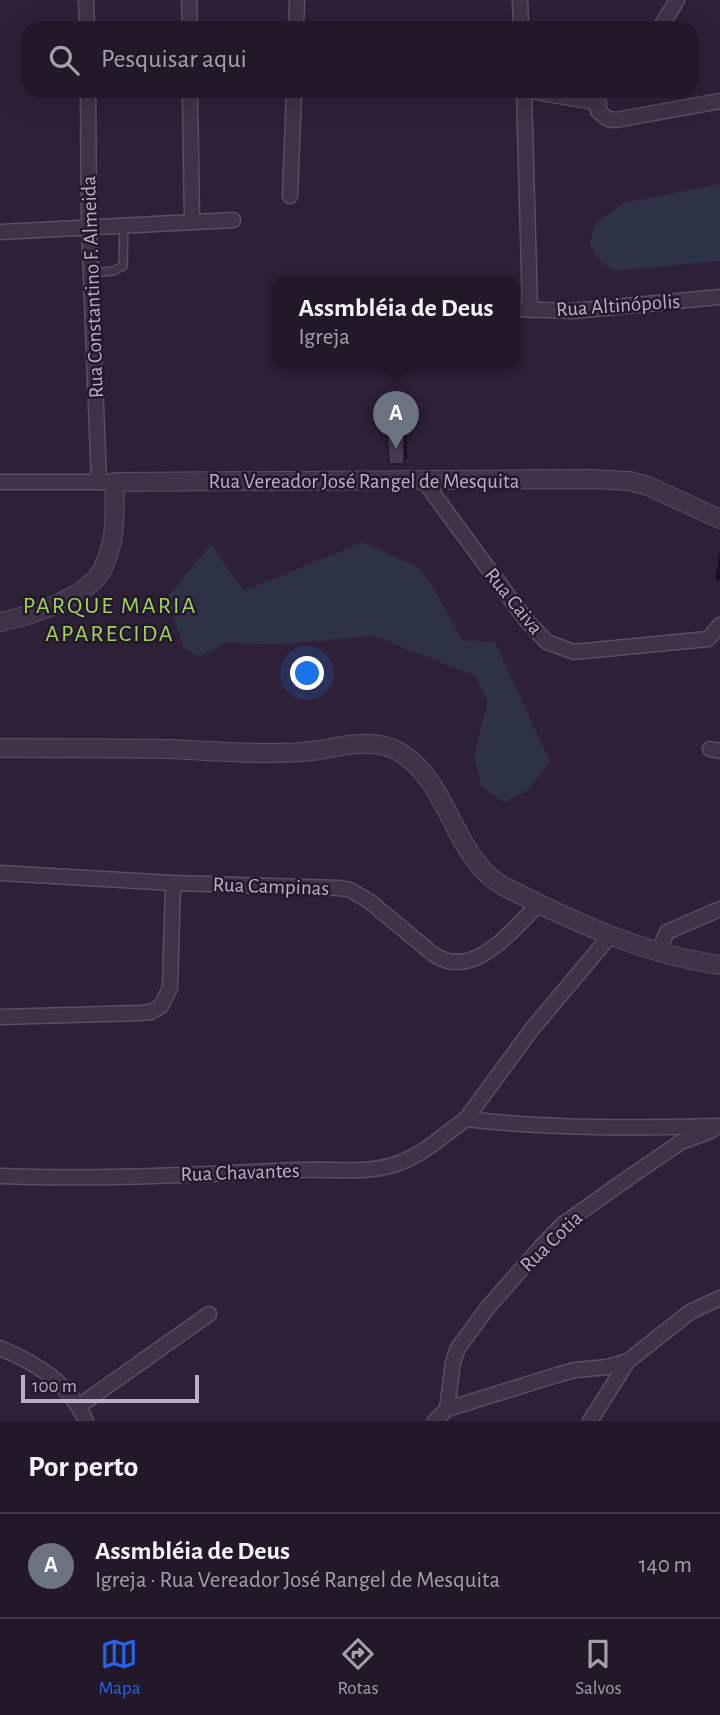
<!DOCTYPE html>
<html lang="pt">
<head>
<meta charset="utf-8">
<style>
	body { margin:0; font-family:"Alegreya Sans",sans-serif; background:#2a2131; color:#f1f3f6 }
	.scale { position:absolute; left:21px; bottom:18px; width:178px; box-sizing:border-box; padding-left:7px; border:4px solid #bcadc4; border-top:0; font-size:19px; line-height:24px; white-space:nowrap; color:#bcadc4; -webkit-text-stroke:5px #24192c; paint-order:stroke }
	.you { position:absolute; left:308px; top:674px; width:24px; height:24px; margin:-18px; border:5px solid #fff; border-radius:50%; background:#1a73e8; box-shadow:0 0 0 10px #1a73e833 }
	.badge { display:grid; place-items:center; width:46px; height:46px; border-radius:50%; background:#2563eb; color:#fff; font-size:23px; font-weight:700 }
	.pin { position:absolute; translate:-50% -58px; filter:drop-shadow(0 2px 4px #0008) }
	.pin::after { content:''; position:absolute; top:37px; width:24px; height:21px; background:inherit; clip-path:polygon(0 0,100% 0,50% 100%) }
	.popup { position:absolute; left:272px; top:277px; width:248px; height:91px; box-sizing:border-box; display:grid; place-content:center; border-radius:14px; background:#221829; filter:drop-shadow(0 2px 5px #0005); font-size:23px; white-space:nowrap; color:#a2a0a8 }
	.popup b { font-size:26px; color:#f1f3f6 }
	.popup::after { content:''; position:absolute; left:50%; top:100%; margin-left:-14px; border:14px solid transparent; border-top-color:#221829 }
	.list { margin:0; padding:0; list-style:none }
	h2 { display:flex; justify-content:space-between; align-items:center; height:91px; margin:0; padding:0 28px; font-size:30px }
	h2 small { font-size:23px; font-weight:400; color:#a2a0a8 }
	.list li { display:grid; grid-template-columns:46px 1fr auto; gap:21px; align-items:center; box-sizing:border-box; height:105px; padding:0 28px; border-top:2px solid #3f3746 }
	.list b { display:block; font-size:26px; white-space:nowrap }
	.list p { margin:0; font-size:23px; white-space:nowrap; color:#a2a0a8 }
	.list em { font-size:23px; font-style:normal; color:#a2a0a8 }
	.icon { flex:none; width:38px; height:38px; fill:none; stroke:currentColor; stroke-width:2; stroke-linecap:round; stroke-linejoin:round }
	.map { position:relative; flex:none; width:720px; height:1421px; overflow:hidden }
	.search { position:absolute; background:#221829; box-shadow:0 7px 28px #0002; left:21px; right:21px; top:21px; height:77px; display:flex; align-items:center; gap:18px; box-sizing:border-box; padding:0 24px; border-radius:21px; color:#a2a0a8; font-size:26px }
	.sheet { height:196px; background:#221829 }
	nav { display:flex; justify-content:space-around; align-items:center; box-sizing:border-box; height:98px; border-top:2px solid #3f3746; background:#221829; font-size:19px; color:#a2a0a8 }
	nav a { display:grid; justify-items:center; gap:4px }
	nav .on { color:#2563eb }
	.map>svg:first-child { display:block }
	.green { fill:#2e3247 }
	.shadow { fill:#0007 }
	.building { fill:#493955; stroke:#261b2e; stroke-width:2 }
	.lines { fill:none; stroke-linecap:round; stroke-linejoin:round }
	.service-casing { stroke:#5a4e62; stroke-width:10 }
	.minor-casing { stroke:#5a4e62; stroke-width:17 }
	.tertiary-casing { stroke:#5a4e62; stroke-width:20 }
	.service { stroke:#3f3347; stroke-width:7 }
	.minor { stroke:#3f3347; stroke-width:14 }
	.tertiary { stroke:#3f3347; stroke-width:18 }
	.labels { text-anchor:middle; stroke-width:5; stroke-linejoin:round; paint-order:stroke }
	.street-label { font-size:21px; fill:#bcadc4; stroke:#24192c }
	.quarter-label { font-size:24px; letter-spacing:2px; fill:#9dd25b; stroke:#24192c }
</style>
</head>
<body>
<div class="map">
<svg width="720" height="1421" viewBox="0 0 720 1421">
	<rect width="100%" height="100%" fill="#2d2037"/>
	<g class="green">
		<polygon points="720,184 720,261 614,271 602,263 589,244 596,223 623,203"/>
		<polygon points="363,542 419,568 435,590 462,640 495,642 550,761 528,790 504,803 481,786 474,753 488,702 475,676 374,636 272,645 229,642 198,657 183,647 167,598 211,544 244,591"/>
	</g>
	<g class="shadow">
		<polygon points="407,430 407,458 403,462 389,435 393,431"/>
		<polygon points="720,550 720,581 715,580"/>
	</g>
	<polygon class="building" points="387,434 404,434 404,464 389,464"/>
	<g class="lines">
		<g class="service-casing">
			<polyline id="service" points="91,273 113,271 123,266 124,225"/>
		</g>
		<g class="minor-casing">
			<g id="minor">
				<polyline points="86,0 87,28"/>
				<polyline points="189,0 190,28"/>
				<polyline points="520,0 521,28"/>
				<polyline points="296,28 297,0"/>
				<polyline points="660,28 677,0"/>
				<polyline points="88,91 89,227 99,482"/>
				<polyline points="190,91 192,221"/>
				<polyline points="524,91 530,310"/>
				<polyline points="530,91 599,103 598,111 608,119 616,120 720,101"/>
				<polyline points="290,196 294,91"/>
				<polyline points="0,232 233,220"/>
				<polyline points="515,309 573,311 720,297"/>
				<polyline points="424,481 526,620 547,642 574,652 708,639 720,625"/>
				<polyline points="0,482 107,482"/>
				<polyline points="710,749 720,751"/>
				<path d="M 0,873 L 173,883 L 339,888 L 350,890 L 369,901 L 433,954 C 473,982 512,930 539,904"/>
				<polyline points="658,953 667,932 720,909"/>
				<polyline points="0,1017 140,1013 151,1012 161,1006 170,988 173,883"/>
				<polyline points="466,1119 532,1029 610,936"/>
				<path d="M 0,1176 C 100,1180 199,1174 299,1170 C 333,1168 366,1175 399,1163 C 424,1154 445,1134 466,1119 C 551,1129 635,1128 720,1126"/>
				<path d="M 0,1348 C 38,1364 68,1382 86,1421"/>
				<polyline points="79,1406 209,1314"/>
				<polyline points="447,1409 453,1362 458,1348 489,1306 540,1248 562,1225 624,1181 681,1142 711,1131"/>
				<polyline points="435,1421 447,1409 557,1375 575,1370 608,1367 628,1361 690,1312 720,1298"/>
				<polyline points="590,1421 628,1361"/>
			</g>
		</g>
		<g class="tertiary-casing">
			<g id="tertiary">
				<path d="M 0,622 C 30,616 83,599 101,572 C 106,564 109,552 112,542 C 116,523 114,501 115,482 L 592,479 L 629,481 L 648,486 L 720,519"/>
				<path d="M 0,748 C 57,748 113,748 170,749 C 213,751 259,755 302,752 C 334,750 371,734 401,753 C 444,780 451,838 486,873 C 491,878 497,882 503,886 C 572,921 642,954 720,965"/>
			</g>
		</g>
		<use href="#service" class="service"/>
		<use href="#minor" class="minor"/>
		<use href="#tertiary" class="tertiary"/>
	</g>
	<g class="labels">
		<g class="street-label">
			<text transform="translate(92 287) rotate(-92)" y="7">Rua Constantino F. Almeida</text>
			<text transform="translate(618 305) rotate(-4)" y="7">Rua Altinópolis</text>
			<text x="364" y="488">Rua Vereador José Rangel de Mesquita</text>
			<text transform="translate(514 601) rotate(51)" y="7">Rua Caiva</text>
			<text transform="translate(271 886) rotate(2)" y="7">Rua Campinas</text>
			<text transform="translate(240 1172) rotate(-2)" y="7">Rua Chavantes</text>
			<text transform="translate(551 1241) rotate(-44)" y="7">Rua Cotia</text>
		</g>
		<g class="quarter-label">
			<text x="110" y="613">PARQUE MARIA<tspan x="110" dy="28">APARECIDA</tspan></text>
		</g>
	</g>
</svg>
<div class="scale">100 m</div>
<div class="you"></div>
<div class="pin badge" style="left:396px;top:449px;background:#6b7280">A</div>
<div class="popup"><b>Assmbléia de Deus</b>Igreja</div>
<div class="search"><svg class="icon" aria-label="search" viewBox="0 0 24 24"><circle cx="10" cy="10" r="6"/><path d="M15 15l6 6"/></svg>Pesquisar aqui</div>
</div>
<section class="sheet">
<h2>Por perto<small></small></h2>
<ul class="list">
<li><span class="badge" style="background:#6b7280">A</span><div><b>Assmbléia de Deus</b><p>Igreja · Rua Vereador José Rangel de Mesquita</p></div><em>140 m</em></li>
</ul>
</section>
<nav>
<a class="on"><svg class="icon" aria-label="map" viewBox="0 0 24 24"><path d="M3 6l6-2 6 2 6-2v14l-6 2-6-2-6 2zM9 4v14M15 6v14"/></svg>Mapa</a>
<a><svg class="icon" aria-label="directions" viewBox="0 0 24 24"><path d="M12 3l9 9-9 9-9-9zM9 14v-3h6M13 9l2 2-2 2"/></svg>Rotas</a>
<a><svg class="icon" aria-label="saved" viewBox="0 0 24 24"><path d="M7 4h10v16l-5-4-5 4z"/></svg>Salvos</a>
</nav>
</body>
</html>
